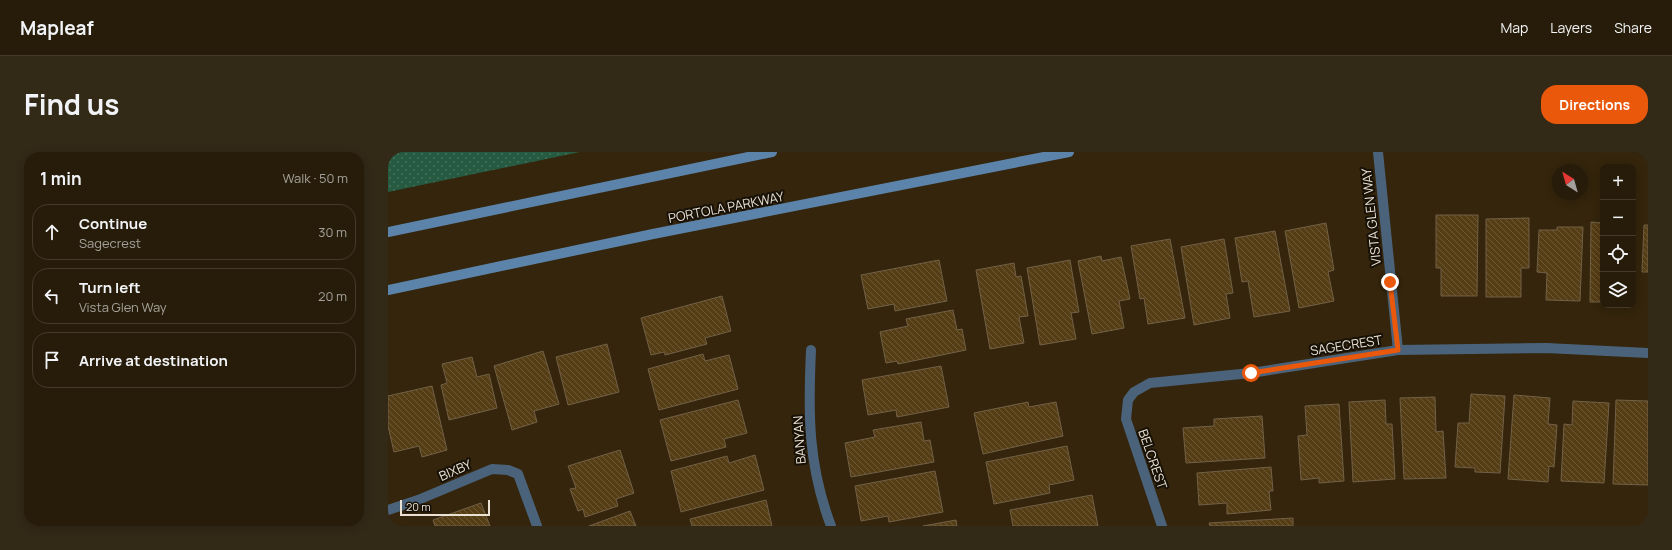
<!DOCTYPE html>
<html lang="en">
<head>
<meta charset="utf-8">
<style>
	body { margin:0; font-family:Manrope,sans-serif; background:#332917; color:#f1f3f6 }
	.controls { position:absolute; right:12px; top:12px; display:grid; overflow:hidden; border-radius:8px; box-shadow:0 2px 10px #0003 }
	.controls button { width:36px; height:36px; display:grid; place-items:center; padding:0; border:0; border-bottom:1px solid #433a2a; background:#271c09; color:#f1f3f6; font:20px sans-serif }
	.compass { position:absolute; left:1164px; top:12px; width:36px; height:36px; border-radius:50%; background:#271c09; box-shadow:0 2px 10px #0003; rotate:323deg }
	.scale { position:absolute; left:12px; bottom:10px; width:90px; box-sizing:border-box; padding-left:4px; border:2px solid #ebe1d3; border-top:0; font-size:11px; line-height:14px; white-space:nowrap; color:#ebe1d3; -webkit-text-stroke:3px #161006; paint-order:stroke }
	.stop { position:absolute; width:12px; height:12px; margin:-9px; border:3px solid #ea580c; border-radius:50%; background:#fff }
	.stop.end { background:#ea580c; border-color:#fff; box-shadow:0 1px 4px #0008 }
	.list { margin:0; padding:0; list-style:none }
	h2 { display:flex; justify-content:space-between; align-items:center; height:52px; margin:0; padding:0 16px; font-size:17px }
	h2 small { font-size:13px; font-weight:400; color:#a4a19c }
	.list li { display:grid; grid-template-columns:26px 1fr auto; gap:12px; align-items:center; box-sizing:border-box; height:56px; margin:0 8px 8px; padding:0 8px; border:1px solid #433a2a; border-radius:16px }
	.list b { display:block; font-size:15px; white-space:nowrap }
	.list p { margin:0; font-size:13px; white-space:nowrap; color:#a4a19c }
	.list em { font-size:13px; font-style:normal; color:#a4a19c }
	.icon { flex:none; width:22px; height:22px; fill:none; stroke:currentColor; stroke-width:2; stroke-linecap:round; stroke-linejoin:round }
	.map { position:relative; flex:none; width:1260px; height:374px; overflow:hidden; border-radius:16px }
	header { display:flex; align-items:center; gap:24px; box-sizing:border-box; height:56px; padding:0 20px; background:#271c09; border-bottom:1px solid #433a2a }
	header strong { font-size:19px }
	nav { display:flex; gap:22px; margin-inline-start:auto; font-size:14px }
	.intro { display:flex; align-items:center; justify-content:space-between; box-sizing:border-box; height:96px; padding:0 24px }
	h1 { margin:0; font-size:28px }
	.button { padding:10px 18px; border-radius:16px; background:#ea580c; color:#fff; font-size:14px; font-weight:700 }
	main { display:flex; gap:24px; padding:0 24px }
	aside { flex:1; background:#271c09; border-radius:16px; box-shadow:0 2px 10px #0003 }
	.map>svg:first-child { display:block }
	.grass { fill:url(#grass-dots) }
	.building { fill:url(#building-back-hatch); stroke:#726147 }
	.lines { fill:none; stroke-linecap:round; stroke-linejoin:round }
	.minor { stroke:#4a637b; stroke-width:10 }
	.secondary { stroke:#5c83a9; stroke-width:10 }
	.route { stroke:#ea580c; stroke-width:5 }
	.labels { text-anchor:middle; stroke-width:4; stroke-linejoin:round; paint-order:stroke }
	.street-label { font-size:13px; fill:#ebe1d3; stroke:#161006 }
</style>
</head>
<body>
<header>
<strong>Mapleaf</strong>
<nav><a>Map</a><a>Layers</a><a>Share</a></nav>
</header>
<div class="intro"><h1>Find us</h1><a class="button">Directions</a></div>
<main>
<aside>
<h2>1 min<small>Walk · 50 m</small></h2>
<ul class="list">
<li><svg class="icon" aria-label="ahead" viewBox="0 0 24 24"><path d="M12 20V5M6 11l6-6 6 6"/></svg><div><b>Continue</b><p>Sagecrest</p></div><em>30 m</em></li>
<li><svg class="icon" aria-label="left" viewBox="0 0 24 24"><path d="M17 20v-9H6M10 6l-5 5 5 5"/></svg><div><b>Turn left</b><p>Vista Glen Way</p></div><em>20 m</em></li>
<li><svg class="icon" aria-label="arrive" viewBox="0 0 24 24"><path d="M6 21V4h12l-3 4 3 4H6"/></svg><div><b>Arrive at destination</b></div></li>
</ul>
</aside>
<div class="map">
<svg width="1260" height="374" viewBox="0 0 1260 374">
	<defs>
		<pattern id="grass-dots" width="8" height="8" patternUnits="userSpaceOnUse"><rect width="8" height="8" fill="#265a41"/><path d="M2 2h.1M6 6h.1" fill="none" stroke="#46715c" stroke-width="1.8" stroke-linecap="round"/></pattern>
		<pattern id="building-back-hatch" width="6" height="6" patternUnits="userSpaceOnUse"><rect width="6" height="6" fill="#553d15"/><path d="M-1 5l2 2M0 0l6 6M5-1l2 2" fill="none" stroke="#6e5936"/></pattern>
	</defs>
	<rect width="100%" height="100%" fill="#34250c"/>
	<polygon class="grass" points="0,0 192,0 0,40"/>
	<g class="building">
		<polygon points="1048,63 1090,63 1089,144 1053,144 1053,116 1048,116"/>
		<polygon points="1141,66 1141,116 1133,116 1133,145 1098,145 1098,67"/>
		<polygon points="1203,70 1215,71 1215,150 1202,150"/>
		<polygon points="938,71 946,118 940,120 946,149 911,156 897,79"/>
		<polygon points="1256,73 1260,73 1260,120 1254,120"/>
		<polygon points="1169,75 1195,75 1192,149 1158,148 1159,121 1149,120 1151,78 1169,78"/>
		<polygon points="887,79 902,159 866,165 860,129 854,130 847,86"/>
		<polygon points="782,87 797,166 760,172 756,146 752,147 743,94"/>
		<polygon points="836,87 845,141 838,142 842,166 806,173 793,95"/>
		<polygon points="713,104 714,109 733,105 742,147 731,149 736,176 704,182 690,109"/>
		<polygon points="551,108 559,149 507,159 506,152 480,157 473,123"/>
		<polygon points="682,108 691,160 683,161 688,187 652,193 639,116"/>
		<polygon points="626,111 628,125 633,124 640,164 631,165 636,191 602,197 588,118"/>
		<polygon points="334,144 343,179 317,186 319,192 277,203 276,200 263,203 253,166"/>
		<polygon points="565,158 569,178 574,177 578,198 510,212 509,209 498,211 492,180 520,174 518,167"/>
		<polygon points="219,192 231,240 180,253 168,205"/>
		<polygon points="155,199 171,252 146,259 149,270 124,278 106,214"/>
		<polygon points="315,202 317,209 341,203 350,237 271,258 260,217"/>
		<polygon points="84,205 89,225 101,222 109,256 61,268 53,233 59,231 54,212"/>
		<polygon points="553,214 561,255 509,265 508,258 480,263 474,228"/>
		<polygon points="44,234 59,298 34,305 31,294 6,300 0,274 0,244"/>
		<polygon points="1083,242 1117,244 1112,321 1087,320 1087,316 1067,315 1070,271 1081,271"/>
		<polygon points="1126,243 1162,246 1160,272 1169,273 1166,315 1161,314 1160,330 1120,327"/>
		<polygon points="1047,245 1048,280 1055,279 1058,326 1016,327 1012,246"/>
		<polygon points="350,248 359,281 336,287 338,295 283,309 272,268"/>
		<polygon points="997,248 998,272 1004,272 1007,327 965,330 961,250"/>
		<polygon points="1228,248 1260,249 1260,333 1225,332"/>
		<polygon points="1185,249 1221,251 1216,331 1173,329 1176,272 1184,273"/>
		<polygon points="640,250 641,255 668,250 675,284 595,302 586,261"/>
		<polygon points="951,252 956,329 931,331 931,326 913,328 910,284 919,283 917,254"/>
		<polygon points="874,264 877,306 798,311 795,276 826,274 826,267"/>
		<polygon points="533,270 536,289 542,288 546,310 463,325 457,291 487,285 485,278"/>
		<polygon points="679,294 686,328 661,333 662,341 606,352 598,310"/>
		<polygon points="232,298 246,341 228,347 230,354 197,365 195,357 190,359 182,337 188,336 180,314"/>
		<polygon points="367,303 376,338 293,360 283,319 339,304 341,311"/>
		<polygon points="883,315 885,339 881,339 883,358 839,362 839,351 811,353 809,321"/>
		<polygon points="547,319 555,360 501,370 500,364 473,369 467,334"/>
		<polygon points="704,343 710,374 625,374 622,358"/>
		<polygon points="378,348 384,374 304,374 302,367"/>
		<polygon points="93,351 102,374 47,374 45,368"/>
		<polygon points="242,359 248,374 201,374"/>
		<polygon points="905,366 905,374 822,374 821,371"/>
		<polygon points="568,368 569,374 535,374"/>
	</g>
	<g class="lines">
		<g class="minor">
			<polyline points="990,0 1010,198"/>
			<path d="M 423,198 C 420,262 420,313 443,374"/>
			<polyline points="0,358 30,348 104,317 120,318 130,322 149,374"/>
			<polyline points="774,374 738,267 740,248 746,240 762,231 863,221 1010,198 1158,196 1260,201"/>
		</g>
		<g class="secondary">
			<polyline points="0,80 384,0"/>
			<polyline points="0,138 265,82 681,0"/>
		</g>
	</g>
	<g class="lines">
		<polyline class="route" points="863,221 1010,198 1002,130"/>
	</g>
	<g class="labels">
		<g class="street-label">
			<text transform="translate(338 55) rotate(-11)" y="5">PORTOLA PARKWAY</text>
			<text transform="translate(983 65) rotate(-96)" y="5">VISTA GLEN WAY</text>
			<text transform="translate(958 193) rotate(-9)" y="5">SAGECREST</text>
			<text transform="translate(411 288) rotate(-94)" y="5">BANYAN</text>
			<text transform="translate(765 307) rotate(71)" y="5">BELCREST</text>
			<text transform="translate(67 318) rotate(-23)" y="5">BIXBY</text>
		</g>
	</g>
</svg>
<div class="controls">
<button>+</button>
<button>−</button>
<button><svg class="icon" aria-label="locate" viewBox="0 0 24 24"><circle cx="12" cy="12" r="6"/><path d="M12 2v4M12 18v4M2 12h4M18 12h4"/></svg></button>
<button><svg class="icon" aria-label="layers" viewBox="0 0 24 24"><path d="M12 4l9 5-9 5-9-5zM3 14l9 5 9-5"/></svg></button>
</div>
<svg class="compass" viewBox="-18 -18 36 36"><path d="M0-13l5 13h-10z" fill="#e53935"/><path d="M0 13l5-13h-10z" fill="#a4a19c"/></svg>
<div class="scale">20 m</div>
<div class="stop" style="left:863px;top:221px"></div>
<div class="stop end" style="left:1002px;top:130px"></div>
</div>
</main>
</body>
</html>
